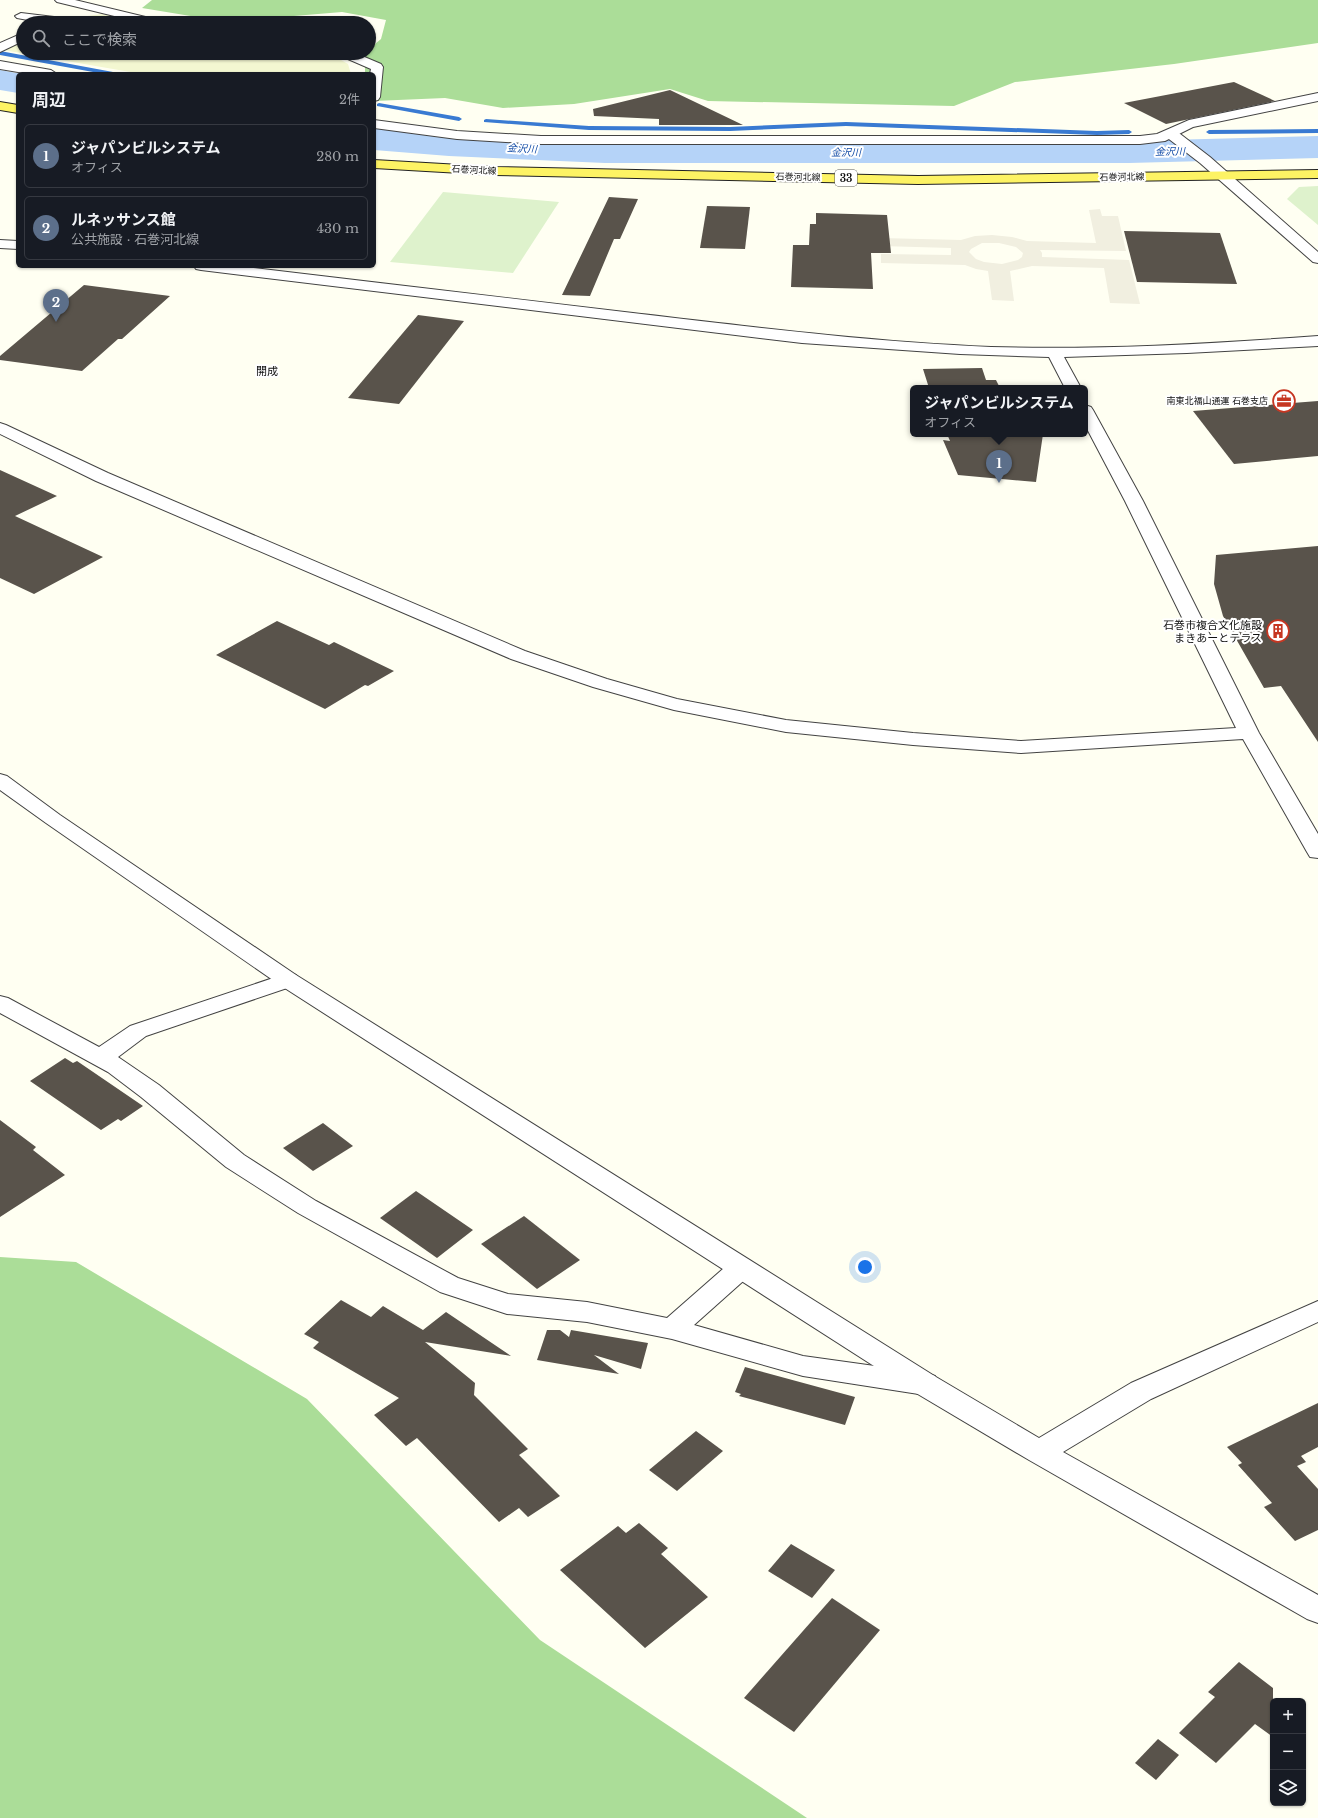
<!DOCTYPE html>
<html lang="ja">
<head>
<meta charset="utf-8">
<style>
	body { margin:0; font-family:"Libre Baskerville","Noto Sans JP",serif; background:#242831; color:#f1f3f6 }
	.controls { position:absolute; right:12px; bottom:12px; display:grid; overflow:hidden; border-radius:6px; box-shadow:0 1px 3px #0004 }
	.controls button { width:36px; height:36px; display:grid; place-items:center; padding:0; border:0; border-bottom:1px solid #363941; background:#171b24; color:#f1f3f6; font:20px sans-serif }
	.you { position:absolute; left:865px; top:1267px; width:14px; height:14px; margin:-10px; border:3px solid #fff; border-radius:50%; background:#1a73e8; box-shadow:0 0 0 6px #1a73e833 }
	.badge { display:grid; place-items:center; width:26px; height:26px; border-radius:50%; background:#1a73e8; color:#fff; font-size:13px; font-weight:700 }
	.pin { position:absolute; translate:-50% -33px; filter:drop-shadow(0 1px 2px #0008) }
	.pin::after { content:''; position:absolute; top:21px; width:14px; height:12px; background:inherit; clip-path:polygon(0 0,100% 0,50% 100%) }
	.popup { position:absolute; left:910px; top:385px; width:178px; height:52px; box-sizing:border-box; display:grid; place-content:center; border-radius:6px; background:#171b24; filter:drop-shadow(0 1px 3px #0005); font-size:13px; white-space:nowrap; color:#9ea1a6 }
	.popup b { font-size:15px; color:#f1f3f6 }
	.popup::after { content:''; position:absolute; left:50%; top:100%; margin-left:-8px; border:8px solid transparent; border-top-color:#171b24 }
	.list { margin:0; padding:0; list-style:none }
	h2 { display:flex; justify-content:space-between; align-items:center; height:52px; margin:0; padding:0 16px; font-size:17px }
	h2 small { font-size:13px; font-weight:400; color:#9ea1a6 }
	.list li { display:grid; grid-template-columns:26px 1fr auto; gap:12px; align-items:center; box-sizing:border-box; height:64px; margin:0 8px 8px; padding:0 8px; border:1px solid #363941; border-radius:6px }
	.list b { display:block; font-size:15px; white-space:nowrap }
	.list p { margin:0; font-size:13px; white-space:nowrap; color:#9ea1a6 }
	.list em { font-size:13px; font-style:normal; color:#9ea1a6 }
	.icon { flex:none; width:22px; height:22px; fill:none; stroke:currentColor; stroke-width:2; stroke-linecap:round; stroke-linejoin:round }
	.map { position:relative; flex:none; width:1318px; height:1818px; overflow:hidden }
	.search { position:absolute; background:#171b24; box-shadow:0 1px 3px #0004; left:16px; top:16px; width:360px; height:44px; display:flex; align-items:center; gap:10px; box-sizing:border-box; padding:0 14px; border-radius:22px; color:#9ea1a6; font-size:15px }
	.panel { position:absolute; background:#171b24; box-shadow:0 1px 3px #0004; left:16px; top:72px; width:360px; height:196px; border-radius:6px }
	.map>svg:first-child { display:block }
	.farmland { fill:#f3f7d1 }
	.forest { fill:#abdd98 }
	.pitch { fill:#def2cc }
	.plaza { fill:#f1efe0; fill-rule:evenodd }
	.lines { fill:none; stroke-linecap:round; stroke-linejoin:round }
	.stream { fill:#397ad2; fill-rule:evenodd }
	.river { fill:#b5d3f8; fill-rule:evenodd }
	.building { fill:#59534b }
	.minor-casing { stroke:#434343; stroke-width:2 }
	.tertiary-casing { stroke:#434343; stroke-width:2 }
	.primary-casing { stroke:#212121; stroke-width:2 }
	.minor { fill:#fff; fill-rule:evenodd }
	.tertiary { fill:#fff; fill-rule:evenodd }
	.primary { fill:#fdf364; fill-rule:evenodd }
	.labels { text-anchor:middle; stroke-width:4; stroke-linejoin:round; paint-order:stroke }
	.far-street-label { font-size:9px; fill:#101010; stroke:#fff }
	.far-poi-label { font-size:9px; fill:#101010; stroke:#fff; text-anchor:end }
	.far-water-label { font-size:10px; font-style:italic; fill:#134ca7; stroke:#fff }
	.shield { fill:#fff; stroke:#585858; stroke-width:1 }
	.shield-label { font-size:10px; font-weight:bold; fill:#101010 }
	.far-quarter-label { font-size:11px; fill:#101010; stroke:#fff }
	.poi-label { font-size:11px; fill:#101010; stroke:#fff; text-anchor:end }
</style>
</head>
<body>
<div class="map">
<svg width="1318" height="1818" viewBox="0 0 1318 1818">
	<rect width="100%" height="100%" fill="#fffff2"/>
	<g class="farmland">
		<polygon points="102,14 143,23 57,23 65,19"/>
		<polygon points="23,40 23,53 317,53 334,56 348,64 351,74 142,74 3,50"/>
	</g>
	<g class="forest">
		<polygon points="152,0 1318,0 1318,43 1174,64 1015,82 954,106 708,101 670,89 574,104 503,108 445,98 374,101 374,74 365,74 365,53 369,53 369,49 381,39 386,20 342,12 282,17 253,23 233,23 142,8"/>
		<polygon points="0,1257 76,1262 307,1399 540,1640 807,1818 0,1818"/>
	</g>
	<g class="pitch">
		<polygon points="1318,186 1318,225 1287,199 1299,187"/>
		<polygon points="443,192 559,202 513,273 390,262"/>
	</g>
	<path class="plaza" d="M 1100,209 L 1102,216 L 1118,216 L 1126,251 L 1040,250 L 1042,253 L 1042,257 L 1129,260 L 1140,304 L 1110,303 L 1104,268 L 1032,266 L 1010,271 L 1014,301 L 992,300 L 988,271 L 976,269 L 965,265 L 881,263 L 881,254 L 951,255 L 951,248 L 881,246 L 881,238 L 961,240 L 975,236 L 992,235 L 1012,237 L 1027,241 L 1096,243 L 1089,210 ZM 982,243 L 999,243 L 1016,247 L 1023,253 L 1022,257 L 1018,260 L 1002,264 L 984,262 L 976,259 L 969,252 L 971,249 Z"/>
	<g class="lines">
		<g class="stream">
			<polygon points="0,51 113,72 116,74 104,74 0,55"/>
			<polygon points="379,103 459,117 462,119 459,121 377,106 377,104"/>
			<polygon points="486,119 589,126 730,127 846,122 1097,131 1129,130 1132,132 1129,134 1097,135 846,126 730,131 589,130 484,122 484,120"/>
			<polygon points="1318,129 1318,133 1209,134 1206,132 1209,130"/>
		</g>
		<g class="river">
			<polygon points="0,70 22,74 18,74 18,93 0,90"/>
			<polygon points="374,128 449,134 605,141 1129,141 1318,136 1318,158 1129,163 605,163 449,156 374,150"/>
		</g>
	</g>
	<g class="building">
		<polygon points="1234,82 1275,101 1166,124 1124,103"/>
		<polygon points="670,90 743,125 659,125 659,119 594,116 593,109"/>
		<polygon points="609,197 638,199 620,239 614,239 590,296 562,295"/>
		<polygon points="707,206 750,207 745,249 700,248"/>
		<polygon points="816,213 887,215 891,253 871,253 873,289 791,287 793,245 809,245 810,224 816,224"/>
		<polygon points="1124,231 1220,233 1237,284 1137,282"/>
		<polygon points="84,285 170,296 122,339 118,339 82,371 0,360 0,356"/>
		<polygon points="418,315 464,321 399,404 348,398"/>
		<polygon points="982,368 986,380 996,380 1000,388 929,388 923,369"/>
		<polygon points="1318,401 1318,456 1234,464 1193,411"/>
		<polygon points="947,434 1043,434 1036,482 958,475 943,440 950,441"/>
		<polygon points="0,470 57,496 15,516 103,557 34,594 0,578"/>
		<polygon points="1318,546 1318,742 1281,686 1264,688 1223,616 1214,584 1216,555"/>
		<polygon points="277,621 329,645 334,642 394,671 368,686 365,685 325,709 216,655"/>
		<polygon points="65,1058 73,1063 77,1061 143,1106 121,1121 118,1119 101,1130 30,1081"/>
		<polygon points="0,1120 36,1147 33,1150 65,1175 0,1217"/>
		<polygon points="323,1123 353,1146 313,1171 283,1148"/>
		<polygon points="416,1191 473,1230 437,1258 380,1218"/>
		<polygon points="524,1216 580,1260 537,1289 481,1244"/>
		<polygon points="341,1300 371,1317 383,1306 423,1330 446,1312 511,1356 425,1342 475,1383 474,1395 528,1449 519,1455 560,1496 528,1517 519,1508 499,1522 417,1438 406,1446 374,1415 399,1398 313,1348 319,1342 304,1334"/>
		<polygon points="547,1330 560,1330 569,1337 571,1330 648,1343 641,1369 594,1355 619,1374 537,1360"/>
		<polygon points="745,1367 855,1397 845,1425 739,1396 741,1394 735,1392"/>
		<polygon points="1318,1403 1318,1447 1301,1456 1306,1462 1297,1466 1318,1489 1318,1530 1295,1541 1264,1507 1272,1503 1238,1465 1242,1463 1227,1447"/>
		<polygon points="696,1431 723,1451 677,1491 649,1470"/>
		<polygon points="639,1523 668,1548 661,1554 708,1597 645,1648 560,1570 618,1526 626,1533"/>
		<polygon points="791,1544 835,1570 812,1598 768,1571"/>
		<polygon points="832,1598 880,1630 794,1732 744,1698"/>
		<polygon points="1239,1662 1273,1688 1273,1737 1255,1724 1216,1763 1179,1733 1215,1697 1208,1692"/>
		<polygon points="1158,1739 1179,1755 1156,1780 1135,1763"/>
	</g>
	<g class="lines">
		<g class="minor-casing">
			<g id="minor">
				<polygon points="55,0 75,0 162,21 164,23 143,23 57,2"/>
				<polygon points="21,13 54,17 60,20 57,23 44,23 17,18 15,16"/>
				<polygon points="23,33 23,41 0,52 0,43"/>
				<polygon points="339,53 355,53 381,64 383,67 380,97 378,100 374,101 374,74 370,74 371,69 341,56"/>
				<polygon points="0,61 51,70 57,74 30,74 0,69"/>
				<polygon points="1318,93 1318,101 1193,127 1165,141 1140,144 541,144 457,139 374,128 374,120 457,131 541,136 1140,136 1157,134 1189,120"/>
				<polygon points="288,973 296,975 299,980 296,985 146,1036 118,1057 159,1085 244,1155 316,1201 458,1278 508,1294 587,1302 667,1318 732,1261 741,1258 750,1261 754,1268 750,1275 694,1325 803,1356 925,1373 935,1376 939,1384 935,1392 925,1395 803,1376 672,1339 587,1322 507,1314 440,1292 298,1213 226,1167 141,1097 108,1072 0,1013 0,996 8,998 99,1047 130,1026"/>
			</g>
		</g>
		<g class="tertiary-casing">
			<g id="tertiary">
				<polygon points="1170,129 1175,130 1210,157 1318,252 1318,263 1313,262 1200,163 1165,136 1164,133"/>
				<polygon points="0,240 18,241 18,249 0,248"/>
				<path d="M 194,266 L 237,266 C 369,282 501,297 633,313 C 752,327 871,342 991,347 C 1100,350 1209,344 1318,336 L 1318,346 L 1187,353 L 1064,357 L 1081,388 L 1065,388 L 1049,357 L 960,354 L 802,343 L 201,270 L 196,269 Z"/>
				<polygon points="1085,405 1091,407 1093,410 1143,501 1259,733 1318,834 1318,858 1310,857 1307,852 1243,739 1021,753 913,745 786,732 674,710 593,687 511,659 96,481 0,434 0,423 6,425 108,473 525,651 607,679 677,699 786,720 913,733 1021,741 1236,728 1125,501 1085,425"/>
				<polygon points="0,774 7,776 60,815 296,975 936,1377 1039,1438 1131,1383 1318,1301 1318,1322 1151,1399 1063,1452 1318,1595 1318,1623 1307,1619 1029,1460 916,1393 280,985 46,823 0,790"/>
			</g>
		</g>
		<g class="primary-casing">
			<g id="primary">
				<polygon points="0,102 18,105 18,113 0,110"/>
				<polygon points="374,160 495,167 918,176 1318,170 1318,178 918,184 495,175 374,168"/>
			</g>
		</g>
		<use href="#minor" class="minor"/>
		<use href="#tertiary" class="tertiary"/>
		<use href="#primary" class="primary"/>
	</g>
	<defs>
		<g id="office-ring" transform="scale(1.15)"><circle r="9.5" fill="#fff" stroke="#c63621" stroke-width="1.5"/><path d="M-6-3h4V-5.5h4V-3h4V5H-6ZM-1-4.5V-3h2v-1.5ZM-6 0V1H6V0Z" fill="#c63621"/></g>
		<g id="building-ring" transform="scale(1.15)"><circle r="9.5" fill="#fff" stroke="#c63621" stroke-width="1.5"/><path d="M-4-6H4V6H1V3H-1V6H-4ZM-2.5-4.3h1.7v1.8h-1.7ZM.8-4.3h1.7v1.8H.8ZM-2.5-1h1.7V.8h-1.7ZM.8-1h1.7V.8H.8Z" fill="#c63621"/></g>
	</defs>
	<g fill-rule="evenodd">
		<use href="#office-ring" x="1284" y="401"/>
		<use href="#building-ring" x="1278" y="631"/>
	</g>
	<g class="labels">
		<g class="far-street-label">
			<text transform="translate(474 170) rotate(3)" y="3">石巻河北線</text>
			<text transform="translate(798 177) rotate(1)" y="3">石巻河北線</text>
			<text transform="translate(1122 177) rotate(-1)" y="3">石巻河北線</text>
		</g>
		<g class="far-poi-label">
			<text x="1268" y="404">南東北福山通運 石巻支店</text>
		</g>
		<g class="far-water-label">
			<text transform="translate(522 148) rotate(3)" y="4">金沢川</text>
			<text transform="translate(1170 151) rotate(-1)" y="4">金沢川</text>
			<text x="846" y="156">金沢川</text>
		</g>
		<rect class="shield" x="835" y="170" width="22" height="16" rx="3"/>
		<g class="shield-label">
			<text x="846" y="182">33</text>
		</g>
		<g class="far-quarter-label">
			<text x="267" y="375">開成</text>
		</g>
		<g class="poi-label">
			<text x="1262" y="629">石巻市複合文化施設<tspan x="1262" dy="13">まきあーとテラス</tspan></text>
		</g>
	</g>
</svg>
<div class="controls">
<button>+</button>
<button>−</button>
<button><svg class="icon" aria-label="layers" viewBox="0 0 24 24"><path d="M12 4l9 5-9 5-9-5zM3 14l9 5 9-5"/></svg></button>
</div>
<div class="you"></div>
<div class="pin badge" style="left:999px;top:483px;background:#5c6f8a">1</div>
<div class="popup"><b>ジャパンビルシステム</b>オフィス</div>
<div class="pin badge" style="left:56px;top:322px;background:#5c6f8a">2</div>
<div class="search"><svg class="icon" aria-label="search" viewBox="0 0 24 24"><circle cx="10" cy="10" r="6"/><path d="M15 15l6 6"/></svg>ここで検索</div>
<section class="panel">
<h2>周辺<small>2件</small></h2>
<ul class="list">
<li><span class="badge" style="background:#5c6f8a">1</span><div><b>ジャパンビルシステム</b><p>オフィス</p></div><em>280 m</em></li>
<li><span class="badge" style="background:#5c6f8a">2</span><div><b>ルネッサンス館</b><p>公共施設 · 石巻河北線</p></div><em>430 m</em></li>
</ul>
</section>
</div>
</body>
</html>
